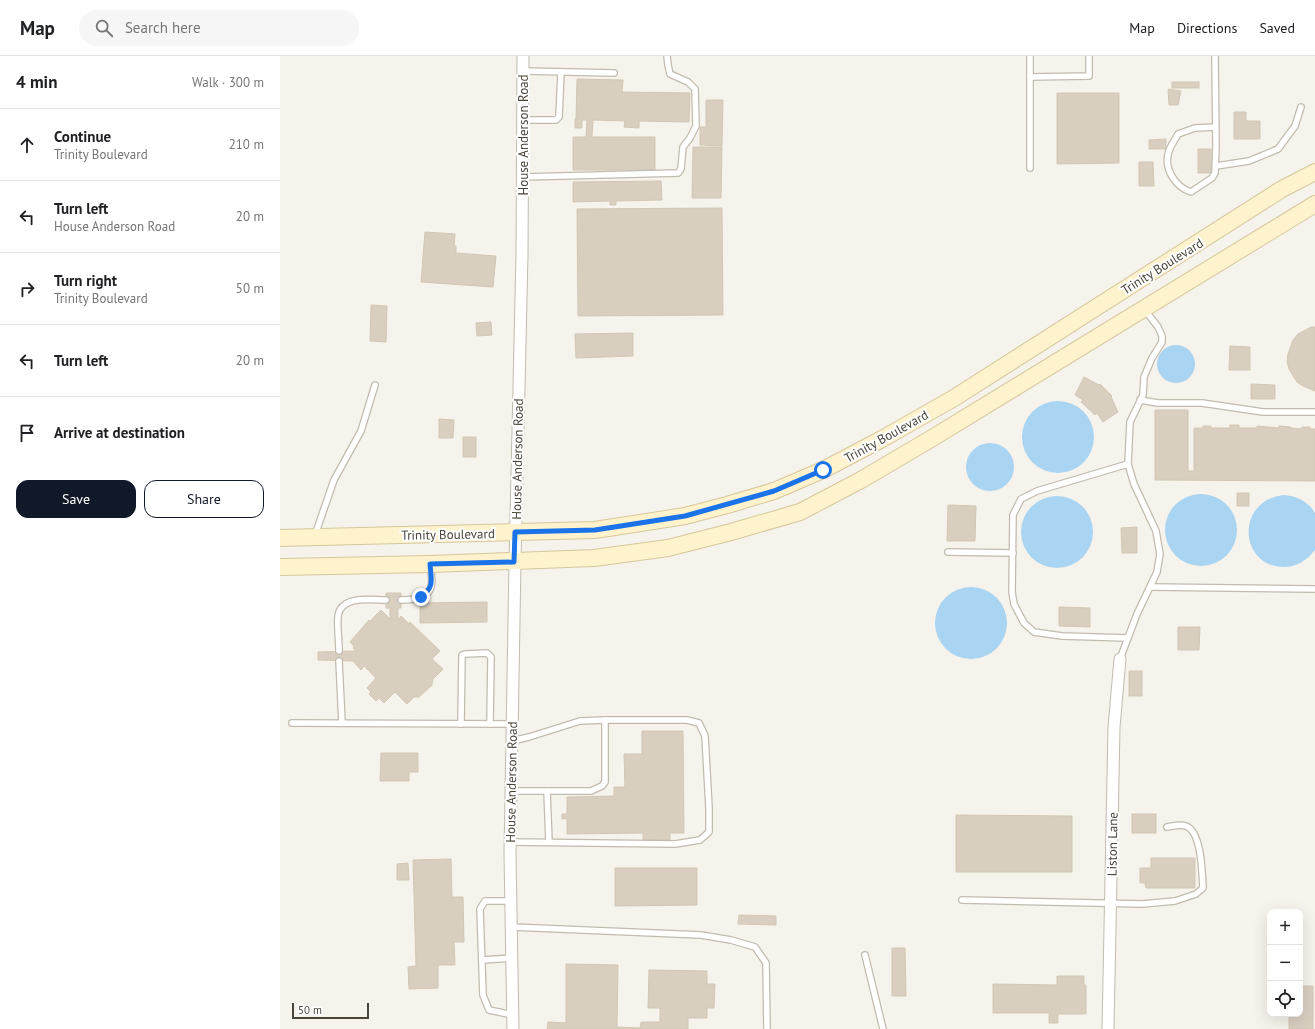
<!DOCTYPE html>
<html lang="en">
<head>
<meta charset="utf-8">
<style>
	body { margin:0; font-family:"PT Sans",sans-serif; background:#f6f6f6; color:#202124 }
	.controls { position:absolute; right:12px; bottom:12px; display:grid; overflow:hidden; border-radius:8px; box-shadow:0 4px 16px #0002 }
	.controls button { width:36px; height:36px; display:grid; place-items:center; padding:0; border:0; border-bottom:1px solid #e0e0e0; background:#fff; color:#202124; font:20px sans-serif }
	.scale { position:absolute; left:12px; bottom:10px; width:77px; box-sizing:border-box; padding-left:4px; border:2px solid #4b4439; border-top:0; font-size:11px; line-height:14px; white-space:nowrap; color:#4b4439; -webkit-text-stroke:3px #fff; paint-order:stroke }
	.stop { position:absolute; width:12px; height:12px; margin:-9px; border:3px solid #1a73e8; border-radius:50%; background:#fff }
	.stop.end { background:#1a73e8; border-color:#fff; box-shadow:0 1px 4px #0008 }
	.list { margin:0; padding:0; list-style:none }
	h2 { display:flex; justify-content:space-between; align-items:center; height:52px; margin:0; padding:0 16px; font-size:17px }
	h2 small { font-size:13px; font-weight:400; color:#757577 }
	.list li { display:grid; grid-template-columns:26px 1fr auto; gap:12px; align-items:center; box-sizing:border-box; height:72px; padding:0 16px; border-top:1px solid #e0e0e0 }
	.list b { display:block; font-size:15px; white-space:nowrap }
	.list p { margin:0; font-size:13px; white-space:nowrap; color:#757577 }
	.list em { font-size:13px; font-style:normal; color:#757577 }
	.actions { display:flex; gap:8px; padding:12px 16px }
	.actions a { flex:1; padding:9px 0; border:1px solid #111827; border-radius:12px; text-align:center; font-size:14px; color:#111827 }
	.actions .main { background:#111827; color:#fff }
	.icon { flex:none; width:22px; height:22px; fill:none; stroke:currentColor; stroke-width:2; stroke-linecap:round; stroke-linejoin:round }
	.map { position:relative; flex:none; width:1035px; height:973px; overflow:hidden }
	header { display:flex; align-items:center; gap:24px; box-sizing:border-box; height:56px; padding:0 20px; background:#fff; border-bottom:1px solid #e0e0e0 }
	header strong { font-size:19px }
	nav { display:flex; gap:22px; margin-inline-start:auto; font-size:14px }
	.search { width:280px; height:36px; background:#f6f6f6; display:flex; align-items:center; gap:10px; box-sizing:border-box; padding:0 14px; border-radius:22px; color:#757577; font-size:15px }
	main { display:flex }
	aside { flex:1; background:#fff }
	.map>svg:first-child { display:block }
	.water { fill:#a9d4f2 }
	.building { fill:#d8cfc1; stroke:#d3c7b4 }
	.lines { fill:none; stroke-linecap:round; stroke-linejoin:round }
	.service-casing { stroke:#c2bbae; stroke-width:8 }
	.minor-casing { stroke:#c2bbae; stroke-width:13 }
	.secondary-casing { stroke:#d6c79b; stroke-width:18 }
	.service { stroke:#fff; stroke-width:5.5 }
	.minor { stroke:#fff; stroke-width:11 }
	.secondary { stroke:#fff3cd; stroke-width:16 }
	.route { stroke:#1a73e8; stroke-width:5 }
	.labels { text-anchor:middle; stroke-width:4; stroke-linejoin:round; paint-order:stroke }
	.street-label { font-size:13px; fill:#4b4439; stroke:#fff }
</style>
</head>
<body>
<header>
<strong>Map</strong>
<div class="search"><svg class="icon" aria-label="search" viewBox="0 0 24 24"><circle cx="10" cy="10" r="6"/><path d="M15 15l6 6"/></svg>Search here</div>
<nav><a>Map</a><a>Directions</a><a>Saved</a></nav>
</header>
<main>
<aside>
<h2>4 min<small>Walk · 300 m</small></h2>
<ul class="list">
<li><svg class="icon" aria-label="ahead" viewBox="0 0 24 24"><path d="M12 20V5M6 11l6-6 6 6"/></svg><div><b>Continue</b><p>Trinity Boulevard</p></div><em>210 m</em></li>
<li><svg class="icon" aria-label="left" viewBox="0 0 24 24"><path d="M17 20v-9H6M10 6l-5 5 5 5"/></svg><div><b>Turn left</b><p>House Anderson Road</p></div><em>20 m</em></li>
<li><svg class="icon" aria-label="right" viewBox="0 0 24 24"><path d="M7 20v-9h11M14 6l5 5-5 5"/></svg><div><b>Turn right</b><p>Trinity Boulevard</p></div><em>50 m</em></li>
<li><svg class="icon" aria-label="left" viewBox="0 0 24 24"><path d="M17 20v-9H6M10 6l-5 5 5 5"/></svg><div><b>Turn left</b></div><em>20 m</em></li>
<li><svg class="icon" aria-label="arrive" viewBox="0 0 24 24"><path d="M6 21V4h12l-3 4 3 4H6"/></svg><div><b>Arrive at destination</b></div></li>
</ul>
<div class="actions"><a class="main">Save</a><a>Share</a></div>
</aside>
<div class="map">
<svg width="1035" height="973" viewBox="0 0 1035 973">
	<rect width="100%" height="100%" fill="#f6f3ec"/>
	<g class="water">
		<circle cx="896" cy="308" r="19"/>
		<circle cx="778" cy="381" r="36"/>
		<circle cx="710" cy="411" r="24"/>
		<circle cx="921" cy="474" r="36"/>
		<path d="M 1003,439 C 1017,440 1028,445 1035,457 L 1035,494 C 1027,504 1017,511 1004,511 C 960,511 954,446 1003,439 Z"/>
		<circle cx="777" cy="476" r="36"/>
		<circle cx="691" cy="567" r="36"/>
	</g>
	<g class="building">
		<polygon points="297,23 343,24 342,36 410,37 409,66 359,65 359,72 344,71 345,65 313,64 312,81 375,81 375,114 293,114 293,81 306,81 307,64 302,64 302,72 295,72 295,63 296,63"/>
		<rect x="892" y="26" width="27" height="6"/>
		<polygon points="888,33 901,35 898,49 889,49"/>
		<polygon points="777,37 839,37 839,107 777,108"/>
		<polygon points="426,44 443,44 442,90 420,89 420,71 426,71"/>
		<polygon points="954,56 966,56 966,65 980,65 980,83 954,83"/>
		<polygon points="886,83 886,93 869,93 869,84"/>
		<polygon points="413,91 442,91 441,142 412,142"/>
		<rect x="918" y="93" width="13" height="24"/>
		<polygon points="859,106 873,106 874,130 859,130"/>
		<polygon points="381,125 382,144 336,145 336,149 330,149 330,145 293,146 293,126"/>
		<polygon points="442,152 443,259 298,260 297,153"/>
		<polygon points="145,176 175,178 174,190 176,190 176,197 216,200 213,231 141,226"/>
		<polygon points="91,249 107,250 106,286 90,285"/>
		<polygon points="211,266 212,279 197,280 196,267"/>
		<polygon points="1031,271 1035,271 1035,335 1023,330 1017,326 1009,313 1007,305 1008,298 1013,284 1018,278"/>
		<polygon points="353,277 353,300 296,302 295,278"/>
		<polygon points="950,290 970,291 970,314 949,314"/>
		<polygon points="804,321 819,329 820,328 832,340 831,341 838,356 823,366 817,357 815,359 801,346 803,344 795,339"/>
		<polygon points="971,328 995,329 995,343 971,343"/>
		<polygon points="875,354 908,354 908,415 914,415 914,372 923,372 923,370 931,370 931,372 950,372 950,369 959,369 959,372 977,372 977,370 999,372 999,370 1011,371 1011,372 1022,373 1022,371 1030,371 1030,373 1035,373 1035,425 875,424"/>
		<polygon points="159,363 174,364 173,382 159,382"/>
		<rect x="183" y="381" width="13" height="20"/>
		<rect x="957" y="437" width="12" height="13"/>
		<polygon points="668,449 696,450 695,485 667,485"/>
		<polygon points="857,471 857,497 842,497 841,472"/>
		<polygon points="106,537 121,537 121,552 118,552 118,564 121,560 129,568 130,566 160,595 152,603 163,613 153,623 152,629 139,641 134,641 127,648 115,636 104,647 99,642 96,645 89,638 91,636 87,632 96,622 84,610 81,614 73,605 38,604 38,596 76,595 73,592 74,590 70,586 89,564 90,565 101,554 110,563 110,552 106,552"/>
		<polygon points="207,546 207,566 140,567 140,547"/>
		<polygon points="779,551 810,552 810,571 779,570"/>
		<polygon points="898,571 920,571 919,594 898,594"/>
		<rect x="849" y="615" width="13" height="25"/>
		<polygon points="362,675 403,675 404,777 390,777 390,784 363,784 363,777 287,778 287,762 282,763 282,758 287,758 287,741 334,740 334,731 345,731 344,698 362,698"/>
		<polygon points="101,697 138,697 138,716 129,716 129,725 100,725"/>
		<rect x="852" y="758" width="24" height="19"/>
		<polygon points="676,759 792,760 792,816 676,816"/>
		<polygon points="871,802 915,802 915,832 866,832 865,827 860,827 860,812 871,812"/>
		<polygon points="171,803 172,841 183,841 184,886 174,886 175,909 158,909 158,932 129,933 128,911 136,910 133,804"/>
		<polygon points="128,807 129,824 117,824 117,808"/>
		<polygon points="335,812 417,812 417,849 335,850"/>
		<polygon points="459,859 496,860 496,869 458,868"/>
		<polygon points="612,892 625,892 626,940 612,940"/>
		<polygon points="286,908 338,909 337,971 360,972 361,966 380,966 380,952 368,952 369,914 427,915 427,928 435,928 434,952 427,952 427,962 408,962 408,973 267,973 268,966 286,967"/>
		<polygon points="777,920 804,920 804,929 806,929 806,958 778,958 778,967 769,967 769,957 713,957 713,928 777,929"/>
		<polygon points="1020,930 1033,930 1033,973 1009,973 1009,958 1020,958"/>
	</g>
	<g class="lines">
		<g class="service-casing">
			<g id="service">
				<path d="M 935,0 L 936,90 L 935,117 L 932,122 L 911,136 C 895,131 883,112 889,95 C 891,89 895,84 898,78 L 915,72 L 935,71"/>
				<polyline points="243,15 334,17"/>
				<polyline points="750,21 809,20 809,0"/>
				<polyline points="243,64 276,64 279,61 281,16"/>
				<polyline points="936,110 969,105 998,93 1015,70 1021,51"/>
				<polyline points="750,112 750,0"/>
				<polyline points="242,121 398,117 401,113 403,91 410,82 416,70 415,33 408,26 390,18 388,9 387,0"/>
				<polyline points="860,344 878,347 922,347 983,356 1035,356"/>
				<polyline points="35,479 54,424 81,375 95,329"/>
				<polyline points="668,496 733,497"/>
				<polyline points="871,531 1035,533"/>
				<path d="M 121,544 C 131,544 148,543 151,531 C 153,525 151,515 150,509"/>
				<polyline points="847,582 782,580 754,576 744,567 734,548 732,536 733,459 741,443 757,435 848,408"/>
				<path d="M 59,595 C 59,584 57,571 58,560 C 61,539 91,544 106,544"/>
				<polyline points="840,603 857,558 877,516 880,498 876,475 854,428 848,408 850,366 863,339 864,321 872,302 882,286 882,280 878,271 865,254"/>
				<polyline points="59,605 62,667"/>
				<polyline points="12,667 232,668"/>
				<polyline points="181,668 182,599 185,598 207,597 211,601 210,668"/>
				<polyline points="231,735 311,735 322,730 325,726 325,664"/>
				<polyline points="267,735 269,786"/>
				<polyline points="230,786 395,788 420,784 429,776 429,752 425,680 419,667 407,664 325,664 300,665 249,681 232,685"/>
				<path d="M 682,844 L 862,848 L 895,845 L 916,838 L 923,832 C 922,818 922,776 906,770 C 901,768 893,770 887,771"/>
				<polyline points="231,845 205,845 200,853 203,939 209,954 233,959"/>
				<polyline points="232,871 421,879 451,884 475,891 486,907 487,973"/>
				<polyline points="585,899 603,973"/>
				<polyline points="202,904 232,902"/>
			</g>
		</g>
		<g class="minor-casing">
			<g id="minor">
				<polyline points="233,973 230,798 235,506 242,199 243,0"/>
				<polyline points="828,973 834,671 840,603"/>
			</g>
		</g>
		<g class="secondary-casing">
			<g id="secondary">
				<polyline points="0,482 315,474 405,460 447,449 494,435 543,414 602,383 674,342 1002,133 1035,116"/>
				<polyline points="0,511 150,508 314,502 388,492 451,476 520,456 581,424 654,381 1035,148"/>
			</g>
		</g>
		<use href="#service" class="service"/>
		<use href="#minor" class="minor"/>
		<use href="#secondary" class="secondary"/>
	</g>
	<g class="lines">
		<path class="route" d="M 141,541 C 155,531 151,523 150,508 L 234,506 L 235,476 L 315,474 L 405,460 L 494,435 L 543,414"/>
	</g>
	<g class="labels">
		<g class="street-label">
			<text transform="translate(243 79) rotate(-90)" y="5">House Anderson Road</text>
			<text transform="translate(882 210) rotate(-32)" y="5">Trinity Boulevard</text>
			<text transform="translate(606 380) rotate(-29)" y="5">Trinity Boulevard</text>
			<text transform="translate(237 403) rotate(-89)" y="5">House Anderson Road</text>
			<text transform="translate(168 478) rotate(-1)" y="5">Trinity Boulevard</text>
			<text transform="translate(231 726) rotate(-89)" y="5">House Anderson Road</text>
			<text transform="translate(832 788) rotate(-89)" y="5">Liston Lane</text>
		</g>
	</g>
</svg>
<div class="controls">
<button>+</button>
<button>−</button>
<button><svg class="icon" aria-label="locate" viewBox="0 0 24 24"><circle cx="12" cy="12" r="6"/><path d="M12 2v4M12 18v4M2 12h4M18 12h4"/></svg></button>
</div>
<div class="scale">50 m</div>
<div class="stop" style="left:543px;top:414px"></div>
<div class="stop end" style="left:141px;top:541px"></div>
</div>
</main>
</body>
</html>
